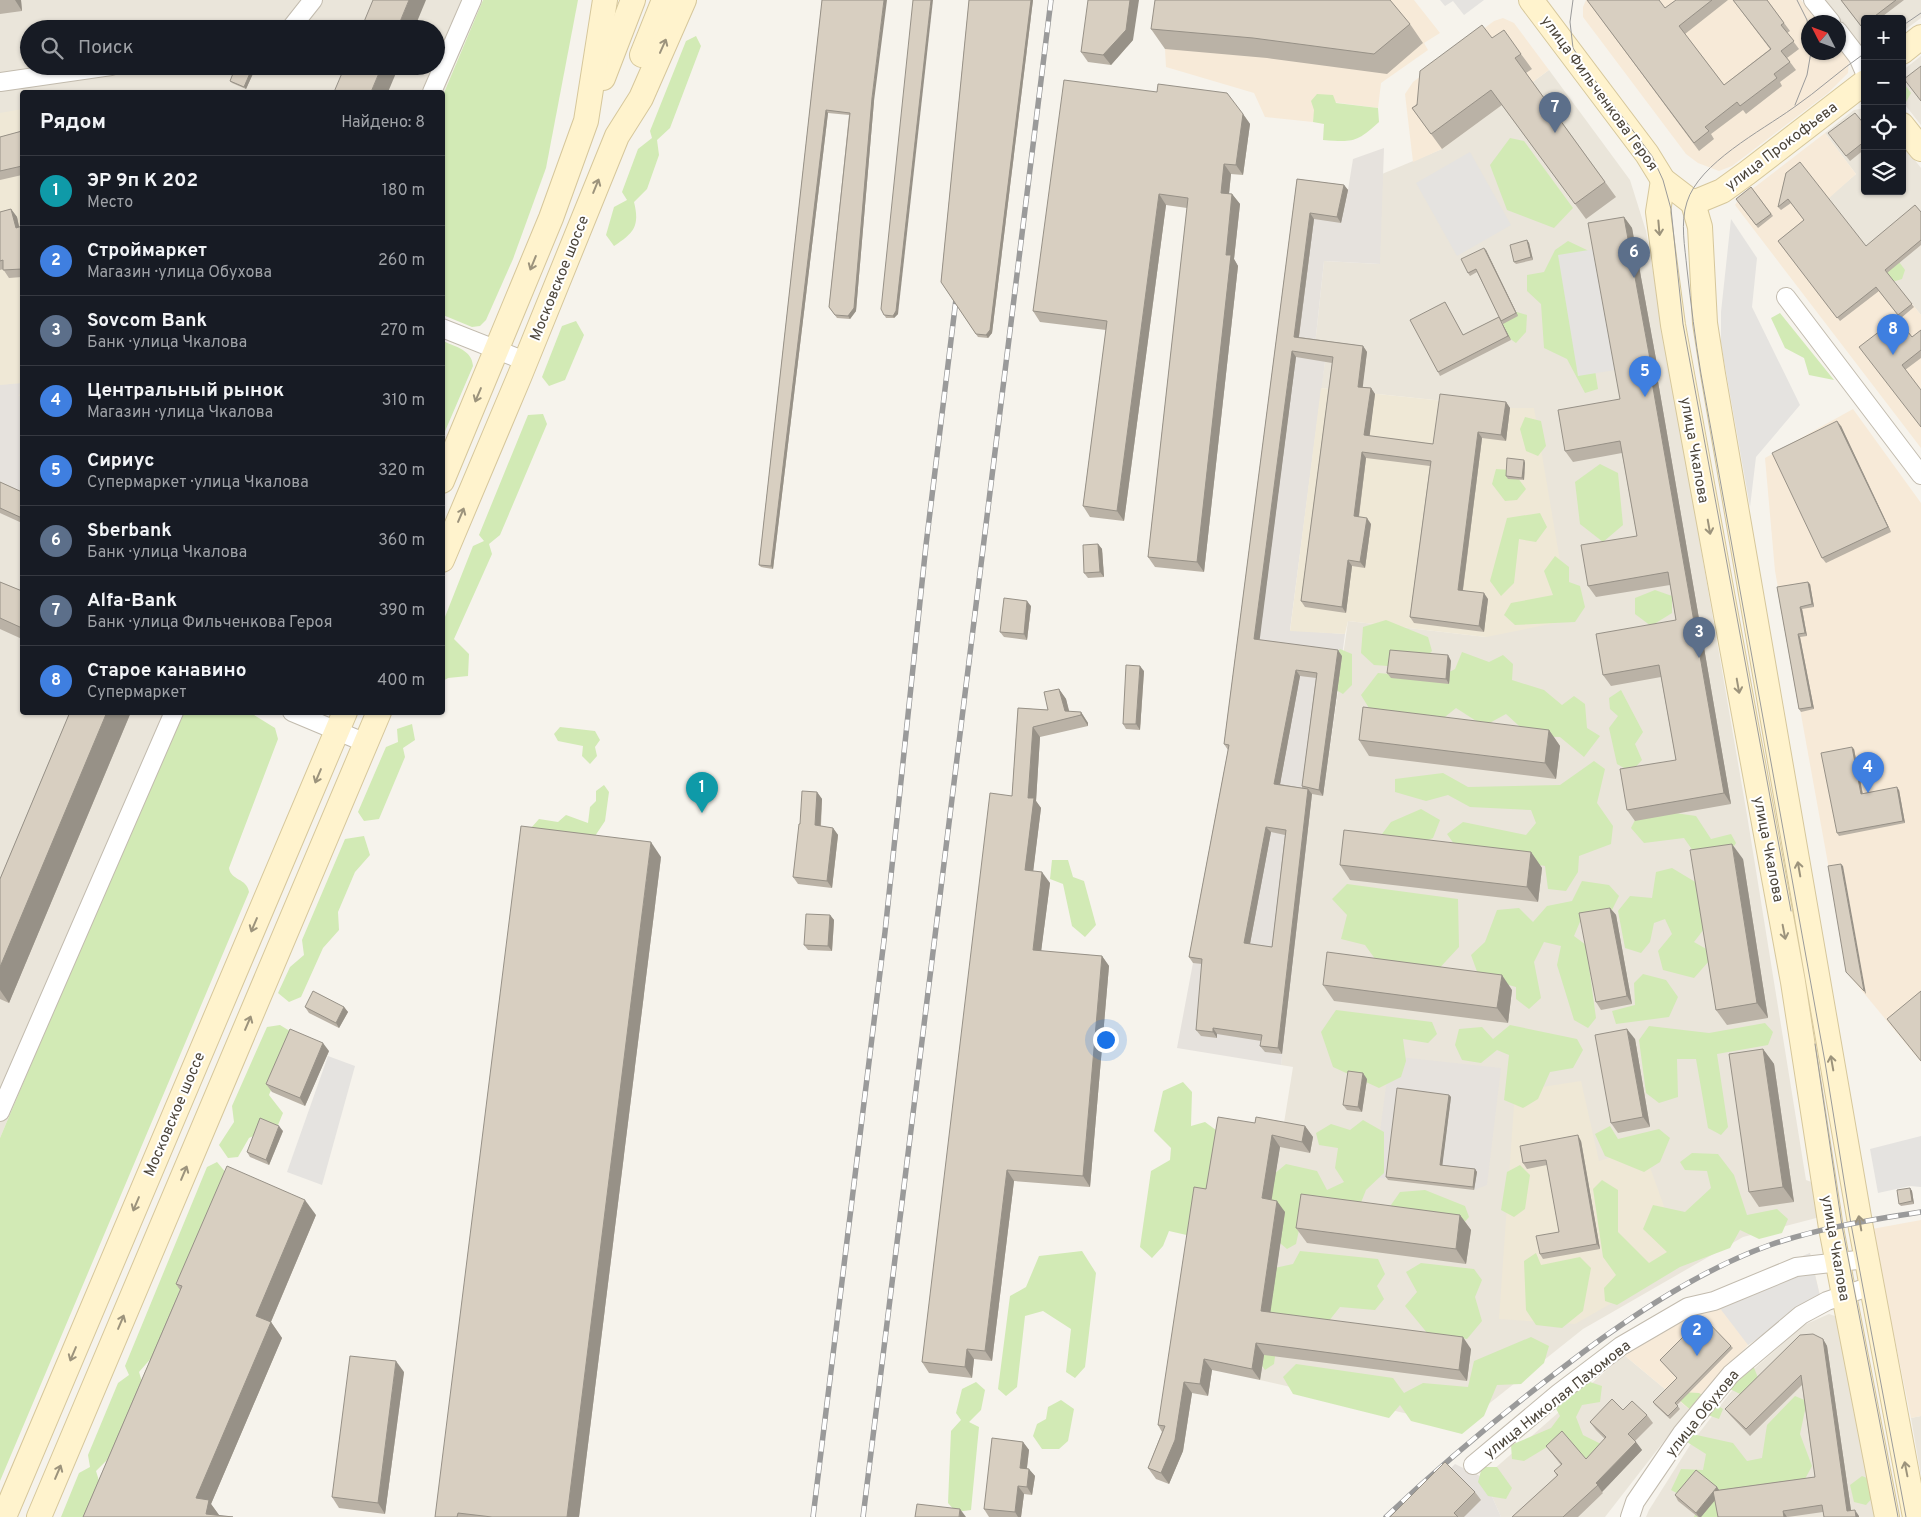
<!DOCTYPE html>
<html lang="ru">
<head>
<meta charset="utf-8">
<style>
	body { margin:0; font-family:Overpass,sans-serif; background:#242831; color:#f1f3f6 }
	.controls { position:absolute; right:15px; top:15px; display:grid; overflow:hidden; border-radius:5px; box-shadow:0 1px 4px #0004 }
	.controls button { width:45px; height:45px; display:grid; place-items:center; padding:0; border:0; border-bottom:1px solid #363941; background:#171b24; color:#f1f3f6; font:25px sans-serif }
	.compass { position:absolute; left:1801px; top:15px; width:45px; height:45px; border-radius:50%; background:#171b24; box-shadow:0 1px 4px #0004; rotate:312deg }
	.you { position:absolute; left:1105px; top:1039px; width:18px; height:18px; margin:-12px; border:4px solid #fff; border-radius:50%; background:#1a73e8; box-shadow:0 0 0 8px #1a73e833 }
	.badge { display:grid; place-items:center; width:32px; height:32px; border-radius:50%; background:#0b8043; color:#fff; font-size:16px; font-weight:700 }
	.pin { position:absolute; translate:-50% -41px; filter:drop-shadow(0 1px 2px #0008) }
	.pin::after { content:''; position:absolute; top:26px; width:18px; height:15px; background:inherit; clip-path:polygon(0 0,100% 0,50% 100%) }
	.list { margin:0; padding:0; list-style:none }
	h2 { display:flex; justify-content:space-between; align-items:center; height:65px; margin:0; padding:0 20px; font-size:21px }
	h2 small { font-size:16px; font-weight:400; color:#9ea1a6 }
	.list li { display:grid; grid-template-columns:32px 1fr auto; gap:15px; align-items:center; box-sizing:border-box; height:70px; padding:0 20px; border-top:1px solid #363941 }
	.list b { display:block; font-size:19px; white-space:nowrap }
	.list p { margin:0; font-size:16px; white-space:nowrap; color:#9ea1a6 }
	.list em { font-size:16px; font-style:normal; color:#9ea1a6 }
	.icon { flex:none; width:28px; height:28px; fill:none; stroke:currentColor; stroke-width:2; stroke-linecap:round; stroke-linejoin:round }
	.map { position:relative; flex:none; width:1921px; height:1517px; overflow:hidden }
	.search { position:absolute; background:#171b24; box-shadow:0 1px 4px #0004; left:20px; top:20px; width:425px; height:55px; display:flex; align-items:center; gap:12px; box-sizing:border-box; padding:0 18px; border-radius:28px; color:#9ea1a6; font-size:19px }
	.panel { position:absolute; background:#171b24; box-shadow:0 1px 4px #0004; left:20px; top:90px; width:425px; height:625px; border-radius:5px }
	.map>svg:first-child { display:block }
	.residential { fill:#eae5da; fill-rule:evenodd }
	.commercial { fill:#f7ead8 }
	.industrial { fill:#e6e2dd }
	.education { fill:#efe8d6 }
	.green { fill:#d2eab5 }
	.parking { fill:#e5e3e0 }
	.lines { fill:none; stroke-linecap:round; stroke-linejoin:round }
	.street-casing { stroke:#c2bbae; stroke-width:20 }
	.secondary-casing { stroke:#d6c79b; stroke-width:26 }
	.street { stroke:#fff; stroke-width:18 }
	.secondary { stroke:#fff3cd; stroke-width:24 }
	.tram { stroke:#9a9a9a; stroke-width:1 }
	.rail-casing { stroke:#9a9a9a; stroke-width:5.5 }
	.rail { stroke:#fff; stroke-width:4; stroke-dasharray:11; stroke-linecap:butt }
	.wall { fill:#bab2a6; fill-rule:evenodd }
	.shaded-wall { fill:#979187 }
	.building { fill:#d8cfc1; stroke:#979187; fill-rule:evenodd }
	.oneway { stroke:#9c937c }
	.labels { text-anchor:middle; stroke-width:4; stroke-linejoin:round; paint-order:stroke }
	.street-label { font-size:15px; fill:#4b4439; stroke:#fff }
</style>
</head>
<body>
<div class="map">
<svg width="1921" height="1517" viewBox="0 0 1921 1517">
	<rect width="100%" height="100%" fill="#f6f3ec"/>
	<g class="residential">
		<path d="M 0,0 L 482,0 L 443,94 L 442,92 L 22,92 L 22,712 L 179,713 L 0,1138 ZM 29,29 L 436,29 L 436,66 L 29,66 Z"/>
		<polygon points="1825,0 1921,0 1921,18 1902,32 1902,19 1865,19 1865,46 1862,47"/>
		<polygon points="1921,56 1921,125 1902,101 1902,71"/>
		<polygon points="1549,70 1630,180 1646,231 1747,815 1806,1180 1814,1183 1820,1217 1743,1237 1583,1329 1461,1426 1260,1380 1285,1213 1270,1210 1293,1067 1281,1065 1282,1054 1312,794 1323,796 1348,621 1486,637 1534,409 1510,408 1321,388 1325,362 1315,345 1324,261 1379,264 1382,174 1442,149"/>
		<polygon points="1865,108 1865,191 1902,191 1902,144 1921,168 1921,315 1828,198 1856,174 1825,133 1854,110"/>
		<polygon points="1829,1314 1844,1319 1879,1517 1646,1517 1649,1510 1692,1442 1738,1383 1804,1325"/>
		<polygon points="1624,1355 1689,1409 1605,1517 1501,1517 1484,1478"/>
		<polygon points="1921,1416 1921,1476 1911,1418"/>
	</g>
	<g class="commercial">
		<polygon points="1171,0 1414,0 1440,33 1424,43 1428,50 1381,83 1378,108 1316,100 1313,122 1265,117 1254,93 1166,67 1165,49"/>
		<polygon points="1586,0 1801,0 1819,22 1808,22 1808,52 1838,52 1839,46 1849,59 1848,73 1828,93 1732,166 1719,171 1698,163 1686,154 1583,17 1583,7"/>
		<polygon points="1503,18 1514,23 1549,70 1442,149 1413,162 1405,94 1413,82 1494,21"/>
		<polygon points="1825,133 1856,174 1828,199 1921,315 1921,448 1735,205 1738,200"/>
		<polygon points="1853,409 1921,503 1921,1062 1848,974 1775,571 1765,458"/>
		<polygon points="1921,1220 1921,1416 1911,1418 1872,1229"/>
		<polygon points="1810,1253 1820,1296 1748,1345 1689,1409 1624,1355 1709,1294"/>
	</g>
	<g class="industrial">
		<polygon points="1384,148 1380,264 1324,261 1315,345 1325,362 1290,630 1345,634 1323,796 1312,794 1281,1065 1177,1048 1230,766 1228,750 1301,185 1348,190 1353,159"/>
		<polygon points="22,383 22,390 18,396 22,396 22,523 0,513 0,385"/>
		<polygon points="1390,1056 1501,1068 1487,1185 1474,1190 1374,1177"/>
		<polygon points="1455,1464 1484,1478 1501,1517 1402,1517"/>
	</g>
	<g class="education">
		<polygon points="22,109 22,235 0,221 0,113"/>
		<polygon points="9,266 22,277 22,383 0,385 0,268"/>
		<polygon points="1321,388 1510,408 1534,408 1570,620 1486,637 1348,621 1345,634 1290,631"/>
		<polygon points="1581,1081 1599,1161 1643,1148 1684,1262 1575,1324 1499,1319 1515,1091"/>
	</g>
	<g class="green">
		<polygon points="483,0 578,0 546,168 513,259 486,320 480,326 472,327 443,315 443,95"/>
		<path d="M 696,36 L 701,46 L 670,128 L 657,140 L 659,155 L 647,189 L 634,202 C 640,226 634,233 614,246 L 606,235 L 614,207 L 627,200 L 622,192 L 638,149 L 652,138 L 650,131 L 686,41 Z"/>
		<polygon points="1902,81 1911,93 1906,102 1902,103"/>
		<path d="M 1317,94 L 1333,95 L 1336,103 L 1378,108 L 1379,122 C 1356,143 1353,142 1323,140 L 1324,124 L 1313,122 L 1314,110 L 1311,101 Z"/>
		<polygon points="1510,138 1524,141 1573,208 1554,228 1507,210 1490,165"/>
		<polygon points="1568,241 1589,251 1594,364 1598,389 1585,393 1567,359 1544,348 1541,304 1527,291 1527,275 1544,272 1555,250"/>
		<polygon points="1897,259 1905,270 1902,279 1889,283 1879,272"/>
		<polygon points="1510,310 1527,315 1526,332 1516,343 1499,331"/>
		<polygon points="1780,313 1834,380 1809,375 1804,358 1785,348 1771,318"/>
		<polygon points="576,321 584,335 565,380 549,386 542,377 562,326"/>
		<path d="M 443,341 C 456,347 472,350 473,366 L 443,436 Z"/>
		<polygon points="543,414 547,424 500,535 489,544 492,554 454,639 469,654 468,676 448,678 443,681 443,622 473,546 484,541 479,535 528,415"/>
		<polygon points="1525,417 1541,421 1546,446 1538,456 1526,451 1520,429"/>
		<polygon points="1600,464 1618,473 1623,525 1603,542 1580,524 1575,482"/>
		<polygon points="1496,469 1512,470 1526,489 1517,500 1505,501 1492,484"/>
		<polygon points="1540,513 1547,527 1536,542 1519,539 1514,583 1501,596 1490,581 1507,518"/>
		<polygon points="1555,556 1569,567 1569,582 1580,586 1585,607 1575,622 1515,625 1504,615 1511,603 1553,595 1544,571"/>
		<polygon points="1655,590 1672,596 1672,613 1651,626 1635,614 1635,598"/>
		<polygon points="1386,620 1428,637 1432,651 1417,668 1374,665 1361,653 1363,627"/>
		<polygon points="1340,649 1352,654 1352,685 1343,694 1331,687 1332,658"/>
		<polygon points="1462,652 1489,662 1503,655 1513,664 1512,680 1544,690 1562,705 1574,696 1585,704 1587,728 1600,736 1584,757 1560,737 1530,736 1506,714 1484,726 1456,708 1440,721 1375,718 1361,695 1378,673 1438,678 1455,669"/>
		<polygon points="1621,690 1643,732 1635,744 1642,760 1631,772 1617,764 1609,728 1618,716 1610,709 1609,698"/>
		<path d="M 179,713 L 251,713 L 275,728 L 278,739 L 229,868 C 231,881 247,878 249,892 L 0,1481 L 0,1138 Z"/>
		<polygon points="412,724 415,740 403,748 405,757 379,819 364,821 358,812 386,747 398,742 397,729"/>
		<polygon points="560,727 595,731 600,740 595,747 597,756 590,764 582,756 583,746 558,741 554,734"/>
		<polygon points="1594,761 1605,769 1597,803 1613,826 1611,844 1579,856 1578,872 1566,891 1548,889 1545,866 1459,851 1447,834 1463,822 1526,835 1536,823 1531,810 1470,807 1448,795 1426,801 1395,792 1395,779 1443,773 1468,787 1560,785"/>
		<polygon points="604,785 609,792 605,821 593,839 531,828 539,819 558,822 566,815 588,823 590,807 596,801 596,791"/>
		<polygon points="1641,808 1696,816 1711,839 1731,834 1736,843 1728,855 1698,858 1684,838 1644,843 1631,828"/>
		<polygon points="1421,809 1440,820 1433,838 1407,848 1389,845 1382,834 1391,822"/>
		<polygon points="364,836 370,855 355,872 338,912 339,930 323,948 301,997 289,1002 278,993 290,967 304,955 302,940 345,839"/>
		<polygon points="1052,860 1068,860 1073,877 1084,881 1096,925 1085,937 1072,926 1063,884 1050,879"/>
		<polygon points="1672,868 1697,883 1704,929 1694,942 1708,950 1709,961 1694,978 1663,970 1658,951 1672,934 1665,919 1654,923 1650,942 1641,953 1625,948 1618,911 1630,896 1652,898 1656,872"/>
		<polygon points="1582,881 1609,885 1619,896 1611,912 1582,917 1574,936 1586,945 1596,1018 1588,1028 1574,1020 1557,965 1561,946 1544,942 1534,962 1541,998 1529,1009 1516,999 1516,987 1479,977 1471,955 1485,942 1497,910 1519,908 1533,922 1547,906 1572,901"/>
		<polygon points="1347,884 1458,899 1459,947 1434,974 1381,967 1365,945 1341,939 1347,915 1332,899"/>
		<polygon points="1643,974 1666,980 1678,997 1669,1017 1616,1024 1612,1011 1635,1005 1634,983"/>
		<polygon points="1336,1010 1432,1022 1437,1034 1428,1043 1403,1039 1406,1061 1401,1077 1379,1088 1333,1067 1321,1032"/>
		<polygon points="1765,1023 1773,1032 1768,1045 1717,1054 1728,1127 1721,1135 1708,1128 1696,1059 1677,1059 1678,1097 1659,1103 1646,1093 1639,1040 1649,1026 1709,1033"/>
		<polygon points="280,1025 293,1033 269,1095 283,1113 278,1125 249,1138 238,1157 228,1158 219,1145 234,1122 232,1106 267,1027"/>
		<polygon points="1510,1025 1577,1039 1583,1050 1573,1068 1550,1072 1538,1099 1523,1108 1504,1100 1509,1055 1497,1050 1481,1063 1462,1060 1455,1045 1459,1029 1482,1027 1493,1039"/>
		<polygon points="1183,1082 1192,1092 1191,1126 1205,1122 1220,1133 1206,1225 1191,1236 1169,1231 1163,1246 1152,1258 1140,1247 1151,1171 1170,1160 1171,1148 1154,1131 1163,1091"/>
		<polygon points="1363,1120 1384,1132 1384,1173 1366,1190 1358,1210 1304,1207 1296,1244 1287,1249 1274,1238 1278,1207 1267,1194 1267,1180 1286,1164 1317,1171 1327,1190 1344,1182 1335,1168 1338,1148 1319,1145 1316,1133 1331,1124 1350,1130"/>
		<polygon points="1610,1126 1618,1139 1659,1129 1670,1138 1660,1162 1644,1172 1605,1156 1595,1134"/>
		<polygon points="1692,1153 1718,1154 1734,1175 1747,1215 1777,1209 1788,1219 1782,1233 1759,1239 1740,1230 1730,1248 1680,1267 1617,1305 1605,1301 1604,1288 1616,1275 1603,1257 1593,1189 1602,1180 1618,1190 1618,1232 1649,1263 1667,1252 1643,1229 1653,1205 1685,1212 1711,1188 1707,1171 1685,1170 1680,1162"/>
		<polygon points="217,1162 227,1174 153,1356 139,1372 142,1382 109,1458 96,1471 100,1484 85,1517 61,1517 79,1473 90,1467 88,1455 118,1383 129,1375 125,1366 207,1167"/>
		<polygon points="1520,1165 1530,1175 1525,1209 1514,1217 1501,1210 1507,1172"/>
		<polygon points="1425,1190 1465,1206 1469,1217 1462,1225 1396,1216 1391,1205 1400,1192"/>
		<polygon points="1082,1251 1096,1273 1085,1367 1075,1378 1066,1372 1071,1329 1043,1311 1025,1316 1017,1387 1006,1396 998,1389 1010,1296 1026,1287 1039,1256"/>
		<polygon points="1300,1251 1378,1259 1385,1274 1377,1286 1384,1299 1375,1310 1340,1307 1328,1322 1280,1319 1274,1364 1265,1370 1257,1359 1270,1269 1293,1264"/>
		<polygon points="1536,1253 1541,1265 1580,1257 1591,1268 1583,1311 1562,1328 1536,1325 1526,1310 1524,1261"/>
		<polygon points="1421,1263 1474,1269 1482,1280 1475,1297 1482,1321 1467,1339 1428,1334 1405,1306 1417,1292 1406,1272"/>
		<polygon points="1531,1337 1549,1346 1544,1363 1521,1384 1497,1385 1484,1416 1462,1434 1411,1421 1400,1405 1389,1418 1293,1394 1283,1377 1296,1364 1393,1378 1404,1393 1423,1383 1468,1387 1474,1361"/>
		<polygon points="1753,1365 1758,1378 1742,1395 1728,1388"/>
		<polygon points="1584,1380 1602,1386 1600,1402 1582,1405 1576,1417 1583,1435 1605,1446 1594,1465 1562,1438 1524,1461 1512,1459 1511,1445 1551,1428 1560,1416 1553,1403"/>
		<polygon points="976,1382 985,1390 981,1410 969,1422 979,1427 971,1510 956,1512 948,1503 951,1431 961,1420 956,1413 962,1389"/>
		<polygon points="1681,1392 1699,1393 1723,1409 1719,1419 1699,1412 1694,1413 1678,1399"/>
		<polygon points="1795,1396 1807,1401 1800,1434 1812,1466 1798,1492 1742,1517 1694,1517 1705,1489 1684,1497 1671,1490 1681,1469 1703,1470 1706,1454 1687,1442 1692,1434 1733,1443 1747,1461 1762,1458 1767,1425"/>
		<polygon points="1061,1400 1074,1409 1068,1441 1059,1449 1042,1449 1033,1436 1037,1424 1046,1419 1048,1407"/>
		<polygon points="1482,1467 1497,1467 1512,1488 1506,1499 1488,1496 1478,1482"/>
		<polygon points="1862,1476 1872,1480 1874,1496 1866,1505 1854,1502 1850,1485"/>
	</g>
	<g class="parking">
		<polygon points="1440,0 1484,0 1464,15 1453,1 1445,6"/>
		<polygon points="1470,152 1511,225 1457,256 1416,183"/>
		<polygon points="1731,219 1757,258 1752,307 1800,405 1756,457 1750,507 1721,344 1721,312"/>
		<polygon points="1595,249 1615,370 1578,376 1558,255"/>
		<polygon points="328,1056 355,1066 322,1185 287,1172"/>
		<polygon points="1921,1136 1921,1187 1910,1186 1878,1193 1870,1149"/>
		<polygon points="1810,1253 1820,1296 1748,1345 1709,1294"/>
	</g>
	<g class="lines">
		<g class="street-casing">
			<g id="street">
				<polyline points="1813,0 1831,22"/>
				<polyline points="290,29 313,0"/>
				<polyline points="1838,31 1858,57 1865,73"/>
				<polyline points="0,82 111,66"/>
				<polyline points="432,92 472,0"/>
				<polyline points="1786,297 1921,475"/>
				<polyline points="442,328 525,361"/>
				<polyline points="292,712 366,743"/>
				<polyline points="0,1112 174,712"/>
				<polyline points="1473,1465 1559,1393 1621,1346 1688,1307 1714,1301 1796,1267 1866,1259"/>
				<polyline points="1630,1517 1635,1502 1682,1433 1731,1374 1801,1315 1827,1301 1871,1286"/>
			</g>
		</g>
		<g class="secondary-casing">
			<g id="secondary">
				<polyline points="1531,0 1647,154 1663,180 1693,203"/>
				<polyline points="1902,52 1921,37"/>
				<polyline points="642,55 664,0"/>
				<polyline points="603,78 633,0"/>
				<polyline points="1902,125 1921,149"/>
				<polyline points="1663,180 1658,212 1673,325 1793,982 1831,1228 1887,1517"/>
				<polyline points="1693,203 1700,227 1705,323 1713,374 1860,1223 1915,1517"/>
				<polyline points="1693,203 1722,191 1747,173 1865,82"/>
				<polyline points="442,481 551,218 586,121 605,0"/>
				<polyline points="442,560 520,375 617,136 641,98 684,0"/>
				<polyline points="4,1517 345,712"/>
				<polyline points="39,1517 379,712"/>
			</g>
		</g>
		<use href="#street" class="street"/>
		<use href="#secondary" class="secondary"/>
		<g class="tram">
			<polyline points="1573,0 1570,22 1573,48 1587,70 1652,156 1663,180 1671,209 1683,324 1791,911"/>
			<polyline points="1797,0 1807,20 1808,26"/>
			<polyline points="1902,26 1921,13"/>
			<path d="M 1865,53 C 1840,70 1818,91 1793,108 C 1761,131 1699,163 1687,202 C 1680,223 1685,247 1687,269 C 1691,304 1695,339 1701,374 L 1825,1062 L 1851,1224 L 1906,1517"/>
			<polyline points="1795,105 1807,75 1811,52"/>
			<polyline points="1815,1044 1842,1226 1898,1517"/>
		</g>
		<g class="rail-casing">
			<g id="rail">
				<polyline points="813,1517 885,932 926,545 957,291"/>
				<polyline points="863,1517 1051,0"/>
				<path d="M 1386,1517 C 1443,1463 1503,1413 1565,1366 C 1626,1319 1697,1271 1770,1245 C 1819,1228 1870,1220 1921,1212"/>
			</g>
		</g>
		<use href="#rail" class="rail"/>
	</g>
	<g class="wall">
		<polygon points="0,0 21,0 22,11 0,14"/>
		<polygon points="822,0 874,101 856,311 850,319 837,318 829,307 849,115 828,113 773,569 761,567 759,565"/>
		<polygon points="969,0 1033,0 992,333 988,338 978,337 941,282"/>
		<polygon points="1587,0 1665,8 1676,0 1728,0 1685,34 1724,85 1770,49 1733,0 1767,0 1790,31 1787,33 1799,49 1787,58 1796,70 1780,82 1782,86 1746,114 1743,110 1711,134 1714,139 1699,151"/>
		<polygon points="1841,0 1904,0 1879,19 1865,19 1865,30 1864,30"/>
		<polygon points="1410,24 1423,43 1387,74 1267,58 1165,49 1151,29"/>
		<polygon points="1492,38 1521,54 1532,69 1526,73 1616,197 1586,219 1502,105 1442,149 1412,108"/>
		<polygon points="1133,40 1111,65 1088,62 1081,52"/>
		<polygon points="236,66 255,66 256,67 246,89 232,83 230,81"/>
		<polygon points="1243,114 1250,124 1243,175 1231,174 1229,194 1232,194 1240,204 1234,259 1238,266 1204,572 1155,567 1148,557 1187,208 1166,205 1124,521 1090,517 1083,506 1106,330 1040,322 1033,311"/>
		<polygon points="1865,125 1865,149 1850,161 1832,138"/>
		<polygon points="22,131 22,175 0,180 0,137"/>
		<polygon points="1786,173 1866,246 1921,212 1921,245 1887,273 1914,307 1901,318 1879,291 1840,321 1778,241 1804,220 1791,203 1781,210 1778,207"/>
		<path d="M 1297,179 L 1344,185 L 1348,190 L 1341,223 L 1314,219 L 1299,337 L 1363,346 L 1367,352 L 1362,387 L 1371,388 L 1375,394 L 1369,436 L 1433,444 L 1506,402 L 1510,408 L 1506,441 L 1482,438 L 1463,590 L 1488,599 L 1484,632 L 1414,623 L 1410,617 L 1430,466 L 1366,458 L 1359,517 L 1371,524 L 1365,568 L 1352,566 L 1346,613 L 1305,607 L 1301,601 L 1332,363 L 1296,357 L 1259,640 L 1342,656 L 1323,796 L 1312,794 L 1282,1054 L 1265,1052 L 1260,1046 L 1261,1041 L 1217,1034 L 1217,1038 L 1201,1036 L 1196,1030 L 1202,964 L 1193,963 L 1189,957 L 1228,750 L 1224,744 ZM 1300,676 L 1316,678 L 1302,786 L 1302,788 L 1280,784 ZM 1271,832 L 1285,835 L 1272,947 L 1250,944 Z"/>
		<polygon points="1751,187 1773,216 1758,228 1736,199"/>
		<polygon points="11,209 17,217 19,227 22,226 22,277 9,278 3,269 0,270 0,212"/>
		<polygon points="1624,217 1632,228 1658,370 1656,370 1731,804 1635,821 1627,810 1676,760 1661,677 1611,686 1603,675 1676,620 1670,585 1596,597 1588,586 1637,536 1622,453 1573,462 1565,451 1620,399"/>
		<polygon points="1527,240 1529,243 1533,260 1516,264 1514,262"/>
		<polygon points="1486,250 1518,316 1503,324 1477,272 1470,276 1468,273"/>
		<polygon points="1445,302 1463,335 1499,317 1511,340 1440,376 1438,372"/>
		<polygon points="881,309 898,314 894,318 886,318"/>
		<polygon points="1921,330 1921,358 1905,370 1863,352 1912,337"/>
		<polygon points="1841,426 1891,532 1826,563 1822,558"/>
		<polygon points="1524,460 1525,463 1524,480 1508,479 1506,476"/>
		<polygon points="0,482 22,492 22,523 0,513"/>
		<polygon points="1098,544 1102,549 1104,577 1088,578 1084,573"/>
		<polygon points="0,582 22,591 22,639 0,629"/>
		<polygon points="1810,584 1814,607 1802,609 1807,636 1800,637 1814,709 1801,712 1799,709 1777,587"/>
		<polygon points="1031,606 1027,640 1004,637 1000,632"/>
		<polygon points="1448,655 1451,661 1449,684 1391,678 1387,673"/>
		<polygon points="1144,671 1140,730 1126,729 1123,724"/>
		<polygon points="1059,689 1066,699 1069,712 1081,712 1088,723 1088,726 1040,737 1036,801 1041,808 1033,871 1050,883 1041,951 1102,956 1109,966 1090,1187 1014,1181 992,1361 974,1359 972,1378 929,1373 922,1362 1012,796 1018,708 1048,710"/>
		<polygon points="70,712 131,712 9,1003 0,999 0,879"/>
		<polygon points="1549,730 1560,746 1556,779 1369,756 1359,740"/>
		<polygon points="1854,749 1863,794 1899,790 1905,823 1839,836 1837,833"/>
		<polygon points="817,792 822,799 821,826 833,828 838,835 832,888 798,884 793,877 800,824"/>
		<polygon points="1531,852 1542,868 1538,902 1350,880 1340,865"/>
		<polygon points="661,857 579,1517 435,1517"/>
		<polygon points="1743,859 1768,1018 1727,1025 1716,1010"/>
		<polygon points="1610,908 1616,915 1632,1004 1601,1010 1596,1002"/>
		<polygon points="830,915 834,920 832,951 808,950 804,945"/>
		<polygon points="1323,985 1512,990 1508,1023 1334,1001"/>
		<polygon points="305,1007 344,1007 348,1012 339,1028 309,1013"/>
		<polygon points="1635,1039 1650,1127 1618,1133 1611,1123"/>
		<polygon points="1763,1049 1774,1064 1794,1202 1759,1207 1749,1192"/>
		<polygon points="329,1051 305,1106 272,1092 266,1084"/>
		<polygon points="1367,1079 1362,1112 1347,1110 1343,1105"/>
		<polygon points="1449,1095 1451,1097 1442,1165 1475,1169 1477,1172 1474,1190 1388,1180 1386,1177"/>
		<polygon points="1255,1123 1305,1126 1313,1137 1310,1153 1280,1147 1271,1200 1285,1212 1270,1312 1471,1349 1467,1381 1264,1355 1260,1380 1212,1370 1208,1396 1192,1393 1183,1451 1169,1484 1156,1479 1148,1468 1162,1432 1158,1425 1206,1189"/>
		<polygon points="283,1131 269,1165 250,1157 247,1152"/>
		<polygon points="1581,1141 1600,1249 1543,1259 1540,1254 1559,1232 1547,1165 1527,1169 1523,1163"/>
		<polygon points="1910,1188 1912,1191 1914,1204 1901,1206 1899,1204"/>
		<polygon points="316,1215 271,1322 282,1338 211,1504 219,1515 83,1517 180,1290 176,1284"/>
		<polygon points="1460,1215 1471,1230 1466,1264 1307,1243 1296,1228"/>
		<polygon points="1823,1339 1827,1346 1851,1510 1859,1517 1824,1517 1823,1512 1788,1517 1718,1517 1715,1500 1701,1517 1698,1517 1678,1501 1675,1495 1717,1487 1719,1490 1815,1477 1802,1385 1750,1436 1730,1415 1725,1409"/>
		<polygon points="1731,1346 1733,1348 1677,1405 1680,1409 1670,1419 1655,1405 1653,1402 1677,1378 1660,1360"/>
		<polygon points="404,1372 385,1514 339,1508 332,1497"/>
		<polygon points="1623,1410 1647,1415 1653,1423 1635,1441 1642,1450 1602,1492 1603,1493 1578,1517 1512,1517 1557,1476 1554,1471 1561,1465 1546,1446 1586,1459 1605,1439 1596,1430 1590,1422"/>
		<polygon points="1023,1442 1029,1450 1027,1468 1035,1476 1032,1495 1024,1494 1021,1517 989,1517 984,1509"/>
		<polygon points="1475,1492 1481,1500 1464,1517 1390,1517"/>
	</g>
	<g class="shaded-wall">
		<polygon points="15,0 21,0 22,11"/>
		<polygon points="409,0 426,0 414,29 397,29"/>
		<polygon points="884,0 887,0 874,101 856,311 850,319 848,316 872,98"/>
		<polygon points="931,0 933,0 898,314 894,318 893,316"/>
		<polygon points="1031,0 1033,0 992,333 988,338 986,335"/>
		<polygon points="1130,0 1139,0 1133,40 1111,65 1103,55"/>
		<polygon points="253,66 255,66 256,67 246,89 244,87"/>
		<polygon points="382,66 399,66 388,92 371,92"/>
		<polygon points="826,110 828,113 773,569 771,566"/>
		<polygon points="1243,114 1250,124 1243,175 1236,165"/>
		<polygon points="1224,164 1231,174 1228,203 1221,193"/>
		<polygon points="1344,185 1348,190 1341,223 1337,217"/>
		<polygon points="1159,194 1166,205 1124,521 1117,511"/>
		<polygon points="1232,194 1240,204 1234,259 1238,266 1204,572 1197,562 1226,255"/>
		<polygon points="11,209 17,217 21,236 16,228"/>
		<polygon points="1310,213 1314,219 1298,343 1294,337"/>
		<polygon points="1624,217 1632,228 1658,370 1650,359"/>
		<polygon points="1527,240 1529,243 1533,260 1531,257"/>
		<polygon points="1484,248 1486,250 1518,316 1516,313"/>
		<polygon points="1499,317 1501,321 1511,340 1508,336"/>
		<polygon points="1363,346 1367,352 1362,393 1358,387"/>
		<polygon points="1292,351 1296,357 1259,645 1254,639"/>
		<polygon points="1648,359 1656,370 1731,804 1724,793"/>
		<polygon points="1371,388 1375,394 1369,441 1364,435"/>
		<polygon points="1506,402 1510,408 1506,441 1501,435"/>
		<polygon points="1837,421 1841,426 1891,532 1888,527"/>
		<polygon points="1478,432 1482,438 1462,596 1458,590"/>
		<polygon points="1362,452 1366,458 1358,522 1354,516"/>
		<polygon points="1524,460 1525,463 1524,480 1522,478"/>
		<polygon points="1367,518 1371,524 1365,568 1360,562"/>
		<polygon points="1098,544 1102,549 1104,577 1100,572"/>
		<polygon points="1348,560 1352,566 1346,613 1342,607"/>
		<polygon points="1808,582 1810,584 1814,607 1812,604"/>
		<polygon points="1484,593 1488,599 1484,632 1479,626"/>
		<polygon points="1027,601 1031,606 1027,640 1024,634"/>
		<polygon points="1800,607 1802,609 1807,636 1805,633"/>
		<polygon points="1798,634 1800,637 1814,709 1812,707"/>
		<polygon points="1338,650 1342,656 1323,796 1319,790"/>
		<polygon points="1448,655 1451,661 1449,684 1446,679"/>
		<polygon points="1140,666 1144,671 1140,730 1136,724"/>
		<polygon points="1296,670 1300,676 1279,790 1274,784"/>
		<polygon points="1059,689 1066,699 1071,718 1065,711"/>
		<polygon points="107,712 131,712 9,1003 0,990 0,967"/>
		<polygon points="1081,712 1088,723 1088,726 1081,715"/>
		<polygon points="1033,727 1040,737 1036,801 1041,808 1032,881 1025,870 1028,798"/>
		<polygon points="1549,730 1560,746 1556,779 1545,763"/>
		<polygon points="1852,747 1854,749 1863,796 1861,794"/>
		<polygon points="1897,787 1899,790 1905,823 1903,821"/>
		<polygon points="1308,789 1312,794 1282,1054 1278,1048"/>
		<polygon points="817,792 822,799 820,833 815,825"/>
		<polygon points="1266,827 1271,832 1249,949 1244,943"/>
		<polygon points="833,828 838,835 832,888 827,881"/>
		<polygon points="651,842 661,857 579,1517 567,1517"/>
		<polygon points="1732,844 1743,859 1768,1018 1757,1003"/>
		<polygon points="1531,852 1542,868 1538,902 1527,887"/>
		<polygon points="1841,864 1843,866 1866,994 1864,991"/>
		<polygon points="1042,872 1050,883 1040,960 1033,950"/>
		<polygon points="1610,908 1616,915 1632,1004 1627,996"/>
		<polygon points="830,915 834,920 832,951 828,946"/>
		<polygon points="1102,956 1109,966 1090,1187 1083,1176"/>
		<polygon points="1502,975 1512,990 1508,1023 1497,1008"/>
		<polygon points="344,1007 348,1012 339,1028 336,1023"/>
		<polygon points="1213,1028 1217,1034 1217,1038 1213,1032"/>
		<polygon points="1627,1029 1635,1039 1650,1127 1643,1117"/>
		<polygon points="323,1043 329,1051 305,1106 300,1098"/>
		<polygon points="1763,1049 1774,1064 1794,1202 1783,1187"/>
		<polygon points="1363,1073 1367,1079 1362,1112 1358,1107"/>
		<polygon points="1449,1095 1451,1097 1442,1168 1440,1165"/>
		<polygon points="279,1126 283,1131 269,1165 266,1160"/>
		<polygon points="1305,1126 1313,1137 1310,1153 1302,1142"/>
		<polygon points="1272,1135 1280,1147 1270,1210 1262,1198"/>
		<polygon points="1578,1135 1581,1141 1600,1249 1597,1244"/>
		<polygon points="1475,1169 1477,1172 1474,1190 1473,1187"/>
		<polygon points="1007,1170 1014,1181 992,1361 985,1351"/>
		<polygon points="1910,1188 1912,1191 1914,1204 1912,1201"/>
		<polygon points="305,1200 316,1215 267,1331 256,1316"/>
		<polygon points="1277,1201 1285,1212 1269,1322 1261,1311"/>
		<polygon points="1460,1215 1471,1230 1466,1264 1456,1249"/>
		<polygon points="271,1322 282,1338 211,1504 219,1515 209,1517 196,1498"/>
		<polygon points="1463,1337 1471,1349 1467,1381 1459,1370"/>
		<polygon points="1823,1339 1827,1346 1852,1517 1847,1511"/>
		<polygon points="1256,1343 1264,1355 1260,1380 1252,1369"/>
		<polygon points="967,1349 974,1359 972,1378 965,1367"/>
		<polygon points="1204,1359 1212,1370 1208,1396 1200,1384"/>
		<polygon points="396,1361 404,1372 385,1514 378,1503"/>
		<polygon points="1184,1382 1192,1393 1183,1451 1169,1484 1161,1473"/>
		<polygon points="1023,1442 1029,1450 1026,1475 1020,1468"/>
		<polygon points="1636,1442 1642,1450 1602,1492 1596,1483"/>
		<polygon points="1029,1469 1035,1476 1032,1495 1027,1487"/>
		<polygon points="1018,1486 1024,1494 1021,1517 1018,1517 1015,1512"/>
		<polygon points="1717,1487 1721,1493 1701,1517 1699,1517 1696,1513"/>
		<polygon points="960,1509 966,1517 959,1517"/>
		<polygon points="1855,1510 1859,1516 1859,1517 1856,1517"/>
		<polygon points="1783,1511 1787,1517 1784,1517"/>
	</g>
	<g class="building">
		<polygon points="373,0 409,0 397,29 361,29"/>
		<polygon points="822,0 884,0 872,98 854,308 848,316 835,315 829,307 850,113 826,110 771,566 759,565"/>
		<polygon points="913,0 931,0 896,311 893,316 884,315 881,309"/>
		<polygon points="969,0 1031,0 990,330 986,335 976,334 941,282"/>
		<polygon points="1088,0 1130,0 1126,30 1103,55 1081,52"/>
		<polygon points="1155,0 1390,0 1410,24 1374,54 1253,38 1151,29"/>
		<polygon points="1587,0 1659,0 1665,8 1676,0 1712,0 1679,26 1724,85 1771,49 1733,0 1767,0 1784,23 1781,25 1794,41 1781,51 1790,62 1774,74 1777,78 1740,106 1737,102 1705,127 1709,131 1694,143"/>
		<polygon points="1841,0 1896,0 1871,19 1865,19 1865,23 1861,26"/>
		<polygon points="1482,25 1492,38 1504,30 1521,54 1515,58 1605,182 1575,204 1491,90 1431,134 1412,108 1417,105 1420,71"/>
		<polygon points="236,66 253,66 244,87 230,81"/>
		<polygon points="345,66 382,66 371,92 334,92"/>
		<polygon points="1921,66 1921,101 1904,79"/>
		<polygon points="1064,80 1157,92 1158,84 1227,93 1243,114 1236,165 1224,164 1221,193 1232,194 1226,255 1231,255 1197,562 1148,557 1188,198 1159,194 1117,511 1083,506 1107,321 1033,311"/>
		<polygon points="1855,113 1865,125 1865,141 1846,156 1828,133"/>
		<polygon points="22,131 22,166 0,171 0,137"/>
		<polygon points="1800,162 1866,246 1915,205 1921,212 1921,240 1885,270 1912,304 1898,315 1876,287 1837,318 1778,241 1804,220 1788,199 1778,207 1786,173"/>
		<path d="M 1297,179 L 1344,185 L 1337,217 L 1310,213 L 1294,337 L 1363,346 L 1358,387 L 1371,388 L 1364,435 L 1433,444 L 1440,394 L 1506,402 L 1501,435 L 1478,432 L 1458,590 L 1484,593 L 1479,626 L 1410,617 L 1431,461 L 1362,452 L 1354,516 L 1367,518 L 1360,562 L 1348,560 L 1342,607 L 1301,601 L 1333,357 L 1292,351 L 1254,639 L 1338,650 L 1319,790 L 1302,786 L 1317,673 L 1296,670 L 1274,784 L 1308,789 L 1278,1048 L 1260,1046 L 1262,1035 L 1213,1028 L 1213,1032 L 1196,1030 L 1202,959 L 1189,957 L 1229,745 L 1224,744 ZM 1266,827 L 1286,830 L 1272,947 L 1244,943 Z"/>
		<polygon points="1751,187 1771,214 1756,225 1736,199"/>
		<polygon points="11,209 16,228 22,226 22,269 3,270 3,260 0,261 0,212"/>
		<polygon points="1624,217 1650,359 1648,359 1724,793 1627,810 1620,769 1676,760 1659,665 1603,675 1596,634 1676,620 1668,572 1588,586 1581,545 1637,536 1620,441 1565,451 1558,410 1620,399 1588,223"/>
		<polygon points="1527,240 1531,257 1514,262 1510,245"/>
		<polygon points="1484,248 1516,313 1501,321 1476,269 1468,273 1461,259"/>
		<polygon points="1445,302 1463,335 1499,317 1508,336 1438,372 1410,320"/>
		<polygon points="1897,318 1912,337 1921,330 1921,350 1902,365 1921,390 1921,427 1859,347"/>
		<polygon points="1837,421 1888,527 1822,558 1772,453"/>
		<polygon points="1507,458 1524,460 1522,478 1506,476"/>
		<polygon points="0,482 22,492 22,518 0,508"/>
		<polygon points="1098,544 1100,572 1084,573 1083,545"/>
		<polygon points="0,582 22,591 22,628 0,618"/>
		<polygon points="1808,582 1812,604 1800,607 1805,633 1798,634 1812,707 1799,709 1777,587"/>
		<polygon points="1004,598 1027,601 1024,634 1000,632"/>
		<polygon points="1390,650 1448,655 1446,679 1387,673"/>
		<polygon points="1126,665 1140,666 1136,724 1123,724"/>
		<polygon points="1059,689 1065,711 1081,712 1081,715 1033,727 1028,798 1034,798 1025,870 1042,872 1033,950 1102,956 1083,1176 1007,1170 985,1351 967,1349 965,1367 922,1362 990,793 1012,796 1018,708 1048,710 1044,692"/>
		<polygon points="1363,707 1549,730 1545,763 1359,740"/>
		<polygon points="70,712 107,712 0,967 0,879"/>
		<polygon points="1852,747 1861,794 1897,787 1903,821 1837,833 1821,753"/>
		<polygon points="802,791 817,792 815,825 833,828 827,881 793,877 799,824 800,824"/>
		<polygon points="521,826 651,842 567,1517 492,1517 458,1513 457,1517 435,1517"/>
		<polygon points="1344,830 1531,852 1527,887 1340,865"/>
		<polygon points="1732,844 1757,1003 1716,1010 1690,850"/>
		<polygon points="1841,864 1864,991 1846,972 1828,866"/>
		<polygon points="1610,908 1627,996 1596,1002 1579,913"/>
		<polygon points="806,914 830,915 828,946 804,945"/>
		<polygon points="1327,952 1502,975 1497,1008 1323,985"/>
		<polygon points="313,991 344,1007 336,1023 305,1007"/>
		<polygon points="1921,991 1921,1061 1887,1019"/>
		<polygon points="290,1029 323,1043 300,1098 266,1084"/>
		<polygon points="1627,1029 1643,1117 1611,1123 1595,1035"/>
		<polygon points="1763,1049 1783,1187 1749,1192 1729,1054"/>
		<polygon points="1348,1071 1363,1073 1358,1107 1343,1105"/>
		<polygon points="1397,1088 1449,1095 1440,1165 1475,1169 1473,1187 1386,1177"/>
		<polygon points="1218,1117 1255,1123 1256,1117 1305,1126 1302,1142 1272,1135 1262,1198 1277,1201 1261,1311 1463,1337 1459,1370 1256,1343 1252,1369 1204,1359 1200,1384 1184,1382 1175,1440 1161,1473 1148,1468 1165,1426 1158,1425 1194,1187 1206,1189"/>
		<polygon points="260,1118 279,1126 266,1160 247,1152"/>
		<polygon points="1578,1135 1597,1244 1540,1254 1536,1236 1559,1232 1546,1160 1523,1163 1520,1146"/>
		<polygon points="227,1166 305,1200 256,1316 271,1322 196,1498 209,1500 206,1514 233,1517 83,1517 182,1286 176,1284"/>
		<polygon points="1910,1188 1912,1201 1899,1204 1897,1190"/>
		<polygon points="1301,1194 1460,1215 1456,1249 1296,1228"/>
		<polygon points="1703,1317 1731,1346 1675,1403 1678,1406 1668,1416 1653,1402 1677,1378 1660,1360"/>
		<polygon points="1813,1334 1823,1339 1847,1511 1855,1510 1856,1517 1824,1517 1822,1505 1783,1511 1784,1517 1718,1517 1713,1491 1815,1477 1801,1375 1746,1429 1725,1409 1800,1335"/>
		<polygon points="350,1356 396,1361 378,1503 332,1497"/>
		<polygon points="1612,1399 1623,1410 1632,1401 1647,1415 1628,1434 1636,1442 1596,1483 1598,1485 1563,1517 1512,1517 1558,1475 1554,1471 1562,1464 1546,1446 1562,1431 1586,1459 1606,1437 1590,1422"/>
		<polygon points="992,1438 1023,1442 1020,1468 1029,1469 1027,1487 1018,1486 1015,1512 984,1509"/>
		<polygon points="1445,1462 1475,1492 1454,1513 1458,1517 1390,1517"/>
		<polygon points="1696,1470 1717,1487 1696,1513 1675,1495"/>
		<polygon points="917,1504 960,1509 959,1517 915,1517"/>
	</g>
	<defs><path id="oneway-shaft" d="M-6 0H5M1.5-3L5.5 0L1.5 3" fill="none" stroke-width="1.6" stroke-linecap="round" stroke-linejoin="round" transform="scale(1.25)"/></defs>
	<g class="oneway">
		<use href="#oneway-shaft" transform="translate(663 46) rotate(-66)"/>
		<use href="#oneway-shaft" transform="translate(596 186) rotate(-68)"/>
		<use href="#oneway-shaft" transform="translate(1659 228) rotate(85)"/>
		<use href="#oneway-shaft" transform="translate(533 263) rotate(112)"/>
		<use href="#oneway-shaft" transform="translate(478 395) rotate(113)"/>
		<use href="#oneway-shaft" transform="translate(461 515) rotate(-67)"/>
		<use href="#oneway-shaft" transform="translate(1709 527) rotate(80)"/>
		<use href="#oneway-shaft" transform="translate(1738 686) rotate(80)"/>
		<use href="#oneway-shaft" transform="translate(318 776) rotate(113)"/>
		<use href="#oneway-shaft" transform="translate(1799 869) rotate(-100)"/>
		<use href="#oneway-shaft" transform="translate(254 925) rotate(113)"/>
		<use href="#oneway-shaft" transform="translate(1784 932) rotate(79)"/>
		<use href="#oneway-shaft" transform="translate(248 1023) rotate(-67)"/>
		<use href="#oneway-shaft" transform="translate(1832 1063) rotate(-100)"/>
		<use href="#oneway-shaft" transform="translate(184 1173) rotate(-67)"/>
		<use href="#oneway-shaft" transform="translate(136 1204) rotate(113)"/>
		<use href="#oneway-shaft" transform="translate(1860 1223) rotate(-100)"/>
		<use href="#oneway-shaft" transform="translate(121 1322) rotate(-67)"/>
		<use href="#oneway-shaft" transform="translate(73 1354) rotate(113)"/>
		<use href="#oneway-shaft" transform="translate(1906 1469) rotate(-101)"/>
		<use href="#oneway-shaft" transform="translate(58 1472) rotate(-67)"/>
	</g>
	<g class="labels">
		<g class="street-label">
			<text transform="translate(1600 93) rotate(54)" y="5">улица Фильченкова Героя</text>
			<text transform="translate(1781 146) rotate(-37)" y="5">улица Прокофьева</text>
			<text transform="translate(559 278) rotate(-68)" y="5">Московское шоссе</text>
			<text transform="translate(1695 450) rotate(80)" y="5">улица Чкалова</text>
			<text transform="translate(1769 849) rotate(79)" y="5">улица Чкалова</text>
			<text transform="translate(174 1114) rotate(-67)" y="5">Московское шоссе</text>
			<text transform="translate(1836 1248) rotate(80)" y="5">улица Чкалова</text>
			<text transform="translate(1557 1399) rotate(-38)" y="5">улица Николая Пахомова</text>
			<text transform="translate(1702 1413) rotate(-51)" y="5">улица Обухова</text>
		</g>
	</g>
</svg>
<div class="controls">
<button>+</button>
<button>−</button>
<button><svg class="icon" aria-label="locate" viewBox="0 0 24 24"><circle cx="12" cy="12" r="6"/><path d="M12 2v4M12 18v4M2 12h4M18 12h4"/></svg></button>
<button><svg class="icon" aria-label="layers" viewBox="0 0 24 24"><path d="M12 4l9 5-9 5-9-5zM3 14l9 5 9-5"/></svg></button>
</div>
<svg class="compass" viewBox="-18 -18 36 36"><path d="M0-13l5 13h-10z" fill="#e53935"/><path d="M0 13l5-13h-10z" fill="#9ea1a6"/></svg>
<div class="you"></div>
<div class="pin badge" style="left:702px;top:813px;background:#0f9aa8">1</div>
<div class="pin badge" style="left:1697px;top:1356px;background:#3f7fe0">2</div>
<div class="pin badge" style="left:1699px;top:658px;background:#5c6f8a">3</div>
<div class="pin badge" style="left:1868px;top:793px;background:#3f7fe0">4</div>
<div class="pin badge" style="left:1645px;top:397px;background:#3f7fe0">5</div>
<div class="pin badge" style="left:1634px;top:278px;background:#5c6f8a">6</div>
<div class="pin badge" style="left:1555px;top:133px;background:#5c6f8a">7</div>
<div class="pin badge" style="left:1893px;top:355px;background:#3f7fe0">8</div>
<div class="search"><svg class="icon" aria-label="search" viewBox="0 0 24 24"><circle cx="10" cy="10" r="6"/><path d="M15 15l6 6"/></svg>Поиск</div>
<section class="panel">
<h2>Рядом<small>Найдено: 8</small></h2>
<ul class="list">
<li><span class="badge" style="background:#0f9aa8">1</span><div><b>ЭР 9п К 202</b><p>Место</p></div><em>180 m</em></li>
<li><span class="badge" style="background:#3f7fe0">2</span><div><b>Строймаркет</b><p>Магазин · улица Обухова</p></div><em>260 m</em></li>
<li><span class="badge" style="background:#5c6f8a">3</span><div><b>Sovcom Bank</b><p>Банк · улица Чкалова</p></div><em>270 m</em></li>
<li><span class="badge" style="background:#3f7fe0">4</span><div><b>Центральный рынок</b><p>Магазин · улица Чкалова</p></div><em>310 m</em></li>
<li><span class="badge" style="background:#3f7fe0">5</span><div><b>Сириус</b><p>Супермаркет · улица Чкалова</p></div><em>320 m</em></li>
<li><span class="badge" style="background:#5c6f8a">6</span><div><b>Sberbank</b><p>Банк · улица Чкалова</p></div><em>360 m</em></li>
<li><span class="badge" style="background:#5c6f8a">7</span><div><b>Alfa-Bank</b><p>Банк · улица Фильченкова Героя</p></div><em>390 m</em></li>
<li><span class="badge" style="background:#3f7fe0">8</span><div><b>Старое канавино</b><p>Супермаркет</p></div><em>400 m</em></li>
</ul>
</section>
</div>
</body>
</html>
